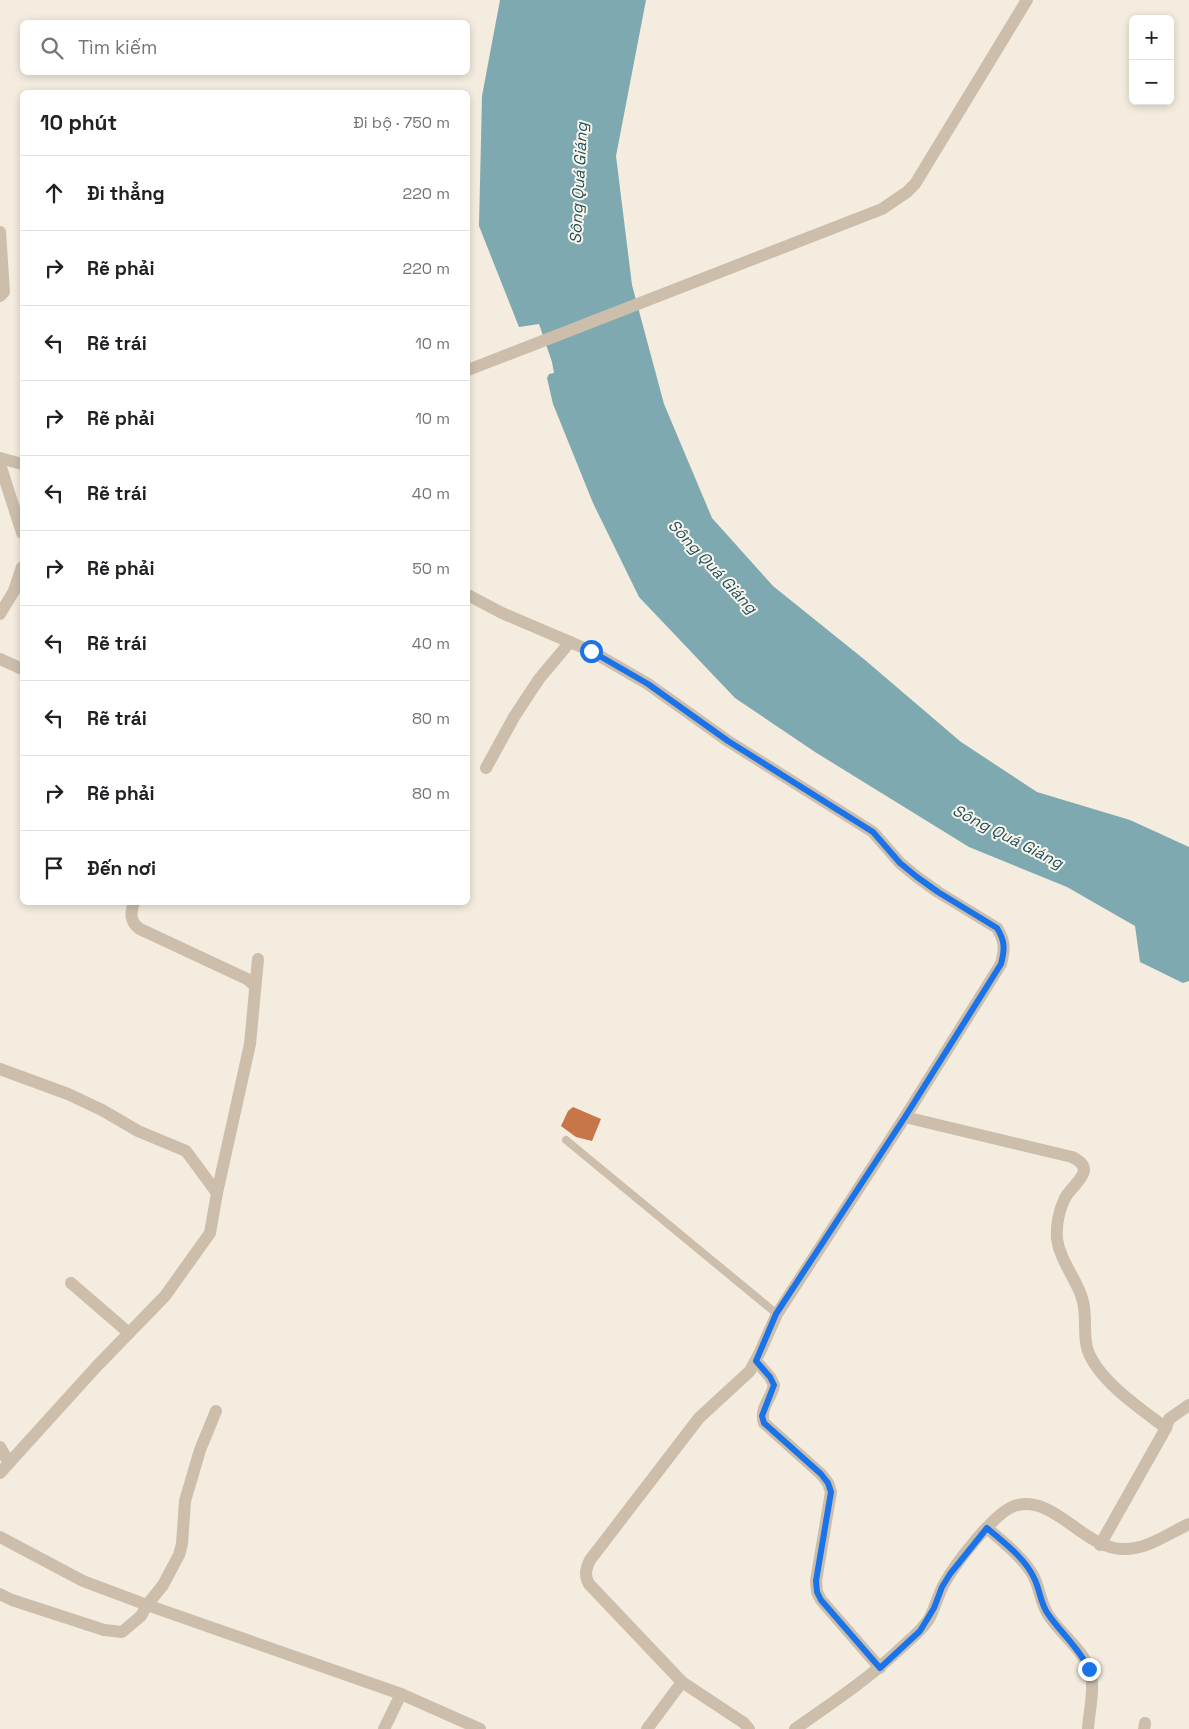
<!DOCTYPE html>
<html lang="vi">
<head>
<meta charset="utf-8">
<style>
	body { margin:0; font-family:"Space Grotesk",sans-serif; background:#f6f6f6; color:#202124 }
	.controls { position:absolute; right:15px; top:15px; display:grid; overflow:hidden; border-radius:8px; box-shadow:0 2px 8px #0003 }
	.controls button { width:45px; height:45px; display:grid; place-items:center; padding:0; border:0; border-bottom:1px solid #e0e0e0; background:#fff; color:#202124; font:25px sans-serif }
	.stop { position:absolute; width:15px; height:15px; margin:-11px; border:4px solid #1a73e8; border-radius:50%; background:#fff }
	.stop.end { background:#1a73e8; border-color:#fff; box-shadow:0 1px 5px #0008 }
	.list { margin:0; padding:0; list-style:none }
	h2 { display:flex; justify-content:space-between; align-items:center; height:65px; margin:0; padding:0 20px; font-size:21px }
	h2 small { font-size:16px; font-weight:400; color:#757577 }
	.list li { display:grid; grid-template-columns:32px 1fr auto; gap:15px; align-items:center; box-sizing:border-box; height:75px; padding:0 20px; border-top:1px solid #e0e0e0 }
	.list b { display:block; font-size:19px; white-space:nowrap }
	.list em { font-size:16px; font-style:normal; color:#757577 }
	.icon { flex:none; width:28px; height:28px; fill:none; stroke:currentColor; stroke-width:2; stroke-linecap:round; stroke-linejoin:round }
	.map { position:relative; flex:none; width:1189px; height:1729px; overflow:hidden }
	.search { position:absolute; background:#fff; box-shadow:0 2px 8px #0003; left:20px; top:20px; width:450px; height:55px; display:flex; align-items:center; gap:12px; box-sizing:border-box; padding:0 18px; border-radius:8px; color:#757577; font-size:19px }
	.panel { position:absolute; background:#fff; box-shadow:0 2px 8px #0003; left:20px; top:90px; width:450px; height:815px; border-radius:8px }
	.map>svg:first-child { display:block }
	.water { fill:#7ea9b1 }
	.building { fill:#c7764a }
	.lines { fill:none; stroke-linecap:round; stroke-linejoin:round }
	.service { stroke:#ccbeab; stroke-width:8 }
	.minor { stroke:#ccbeab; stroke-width:12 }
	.route { stroke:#1a73e8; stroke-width:6 }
	.labels { text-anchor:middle; stroke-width:4; stroke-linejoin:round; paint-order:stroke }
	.water-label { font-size:16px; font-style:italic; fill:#1f515c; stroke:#fbf6ec }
</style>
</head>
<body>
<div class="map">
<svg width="1189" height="1729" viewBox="0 0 1189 1729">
	<rect width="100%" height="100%" fill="#f3ecdf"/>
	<polygon class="water" points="500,0 646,0 616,156 632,285 664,404 712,518 773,586 865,660 961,742 1037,792 1130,820 1189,847 1189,981 1183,983 1140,962 1135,926 1067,887 969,847 815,752 735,698 639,597 593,503 553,404 547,378 549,374 554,373 552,362 539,324 519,327 479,226 482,96"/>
	<polygon class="building" points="573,1107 601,1119 592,1141 576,1137 561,1126 568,1111"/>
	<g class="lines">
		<polyline class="service" points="566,1140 777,1314"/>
		<g class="minor">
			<polyline points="0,232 4,292 0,296"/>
			<polyline points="468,370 882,209 907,192 915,184 1027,0"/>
			<polyline points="0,458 22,464"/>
			<polyline points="0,464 22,533"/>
			<path d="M 468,595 L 502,613 L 591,651 L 648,684 L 728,741 L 873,832 L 900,863 L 917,877 L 938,892 L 997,928 C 1005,941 1005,949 1001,964 L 905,1117 L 777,1314 L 760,1352 L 750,1371 L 699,1418 L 590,1560 C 586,1568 584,1575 589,1584 L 682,1682 L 744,1723 L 749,1729"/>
			<polyline points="0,614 14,591 22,567"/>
			<polyline points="0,659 22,669"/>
			<polyline points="486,768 514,717 539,679 570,642"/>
			<path d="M 134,902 C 130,914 130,922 140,929 L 247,979 L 255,986"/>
			<polyline points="0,1069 68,1094 102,1110 138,1131 186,1151 217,1193"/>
			<path d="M 905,1117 L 1072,1157 C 1099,1170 1073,1183 1065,1198 C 1059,1210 1056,1226 1057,1239 C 1060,1261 1076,1278 1082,1298 C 1088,1316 1082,1334 1088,1351 C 1099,1381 1141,1409 1166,1428"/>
			<polyline points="71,1283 129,1333"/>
			<path d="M 756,1361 L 770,1377 L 774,1385 C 771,1400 759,1408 764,1423 L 821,1474 L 828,1483 L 831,1492 L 816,1581 L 817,1592 L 821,1600 L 880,1668"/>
			<polyline points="0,1447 9,1463"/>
			<polyline points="0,1473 97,1366 165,1296 210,1233 217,1193 250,1044 258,959"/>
			<path d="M 987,1528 C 1003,1542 1024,1558 1034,1577 C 1040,1590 1041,1605 1049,1616 C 1061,1634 1081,1648 1089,1668 C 1096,1687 1089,1710 1088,1729"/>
			<polyline points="0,1537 83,1581 147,1605 401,1694 480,1729"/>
			<polyline points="1100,1545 1166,1428 1169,1419 1189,1405"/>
			<polyline points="0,1594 12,1600 104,1630 122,1632 141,1616 147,1605 163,1585 179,1555 182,1544 185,1501 200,1450 216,1411"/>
			<polyline points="384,1729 401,1694"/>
			<polyline points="647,1729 682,1682"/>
			<path d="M 795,1729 C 832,1703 870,1678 903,1646 C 912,1638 922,1630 929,1619 C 935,1608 938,1595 944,1584 C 955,1564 993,1514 1014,1506 C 1053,1493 1083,1548 1122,1549 C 1147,1550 1167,1534 1189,1524"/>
			<polyline points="1144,1729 1145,1723"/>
		</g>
	</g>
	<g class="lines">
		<path class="route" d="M 591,651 L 648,684 L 728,741 L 873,832 L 900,863 L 917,877 L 938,892 L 997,928 C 1005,941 1005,949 1001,964 L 905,1117 L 776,1314 L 756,1361 L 770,1377 L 774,1385 L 762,1416 L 764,1423 L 821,1474 L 828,1483 L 831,1492 L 816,1581 L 817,1592 L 821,1600 L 880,1668 L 920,1631 L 934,1608 L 942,1587 L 950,1574 L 987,1528 C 1003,1542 1025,1558 1034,1578 C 1040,1589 1040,1603 1048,1614 C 1061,1633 1079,1648 1089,1669"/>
	</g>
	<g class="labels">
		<g class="water-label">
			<text transform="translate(578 183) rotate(-87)" y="6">Sông Quá Giáng</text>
			<text transform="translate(713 566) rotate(47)" y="6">Sông Quá Giáng</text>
			<text transform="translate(1008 836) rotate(27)" y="6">Sông Quá Giáng</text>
		</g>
	</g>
</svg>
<div class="controls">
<button>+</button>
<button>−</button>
</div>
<div class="stop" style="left:591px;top:651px"></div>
<div class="stop end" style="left:1089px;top:1669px"></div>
<div class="search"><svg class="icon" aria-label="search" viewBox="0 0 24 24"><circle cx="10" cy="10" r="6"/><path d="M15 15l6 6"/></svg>Tìm kiếm</div>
<section class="panel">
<h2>10 phút<small>Đi bộ · 750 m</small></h2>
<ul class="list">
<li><svg class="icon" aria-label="ahead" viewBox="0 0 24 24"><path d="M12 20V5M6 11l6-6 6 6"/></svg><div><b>Đi thẳng</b></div><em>220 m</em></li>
<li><svg class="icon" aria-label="right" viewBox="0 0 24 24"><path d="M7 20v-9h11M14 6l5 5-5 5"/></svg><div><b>Rẽ phải</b></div><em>220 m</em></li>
<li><svg class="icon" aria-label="left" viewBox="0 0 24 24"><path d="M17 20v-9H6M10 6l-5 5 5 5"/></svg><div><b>Rẽ trái</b></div><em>10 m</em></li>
<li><svg class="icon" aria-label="right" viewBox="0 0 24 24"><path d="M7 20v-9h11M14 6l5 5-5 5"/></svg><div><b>Rẽ phải</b></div><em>10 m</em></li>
<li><svg class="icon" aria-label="left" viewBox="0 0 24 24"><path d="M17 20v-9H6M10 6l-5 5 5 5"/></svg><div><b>Rẽ trái</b></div><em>40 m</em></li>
<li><svg class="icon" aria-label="right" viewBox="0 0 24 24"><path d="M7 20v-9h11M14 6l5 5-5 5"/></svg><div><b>Rẽ phải</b></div><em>50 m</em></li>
<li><svg class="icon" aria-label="left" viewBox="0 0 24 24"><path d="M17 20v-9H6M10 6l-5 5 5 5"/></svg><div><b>Rẽ trái</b></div><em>40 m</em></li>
<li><svg class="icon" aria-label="left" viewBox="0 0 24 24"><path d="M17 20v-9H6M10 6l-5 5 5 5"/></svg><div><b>Rẽ trái</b></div><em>80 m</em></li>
<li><svg class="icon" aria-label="right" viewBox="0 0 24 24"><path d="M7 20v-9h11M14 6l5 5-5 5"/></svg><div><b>Rẽ phải</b></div><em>80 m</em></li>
<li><svg class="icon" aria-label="arrive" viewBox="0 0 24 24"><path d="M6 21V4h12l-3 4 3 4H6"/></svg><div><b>Đến nơi</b></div></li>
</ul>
</section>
</div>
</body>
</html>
